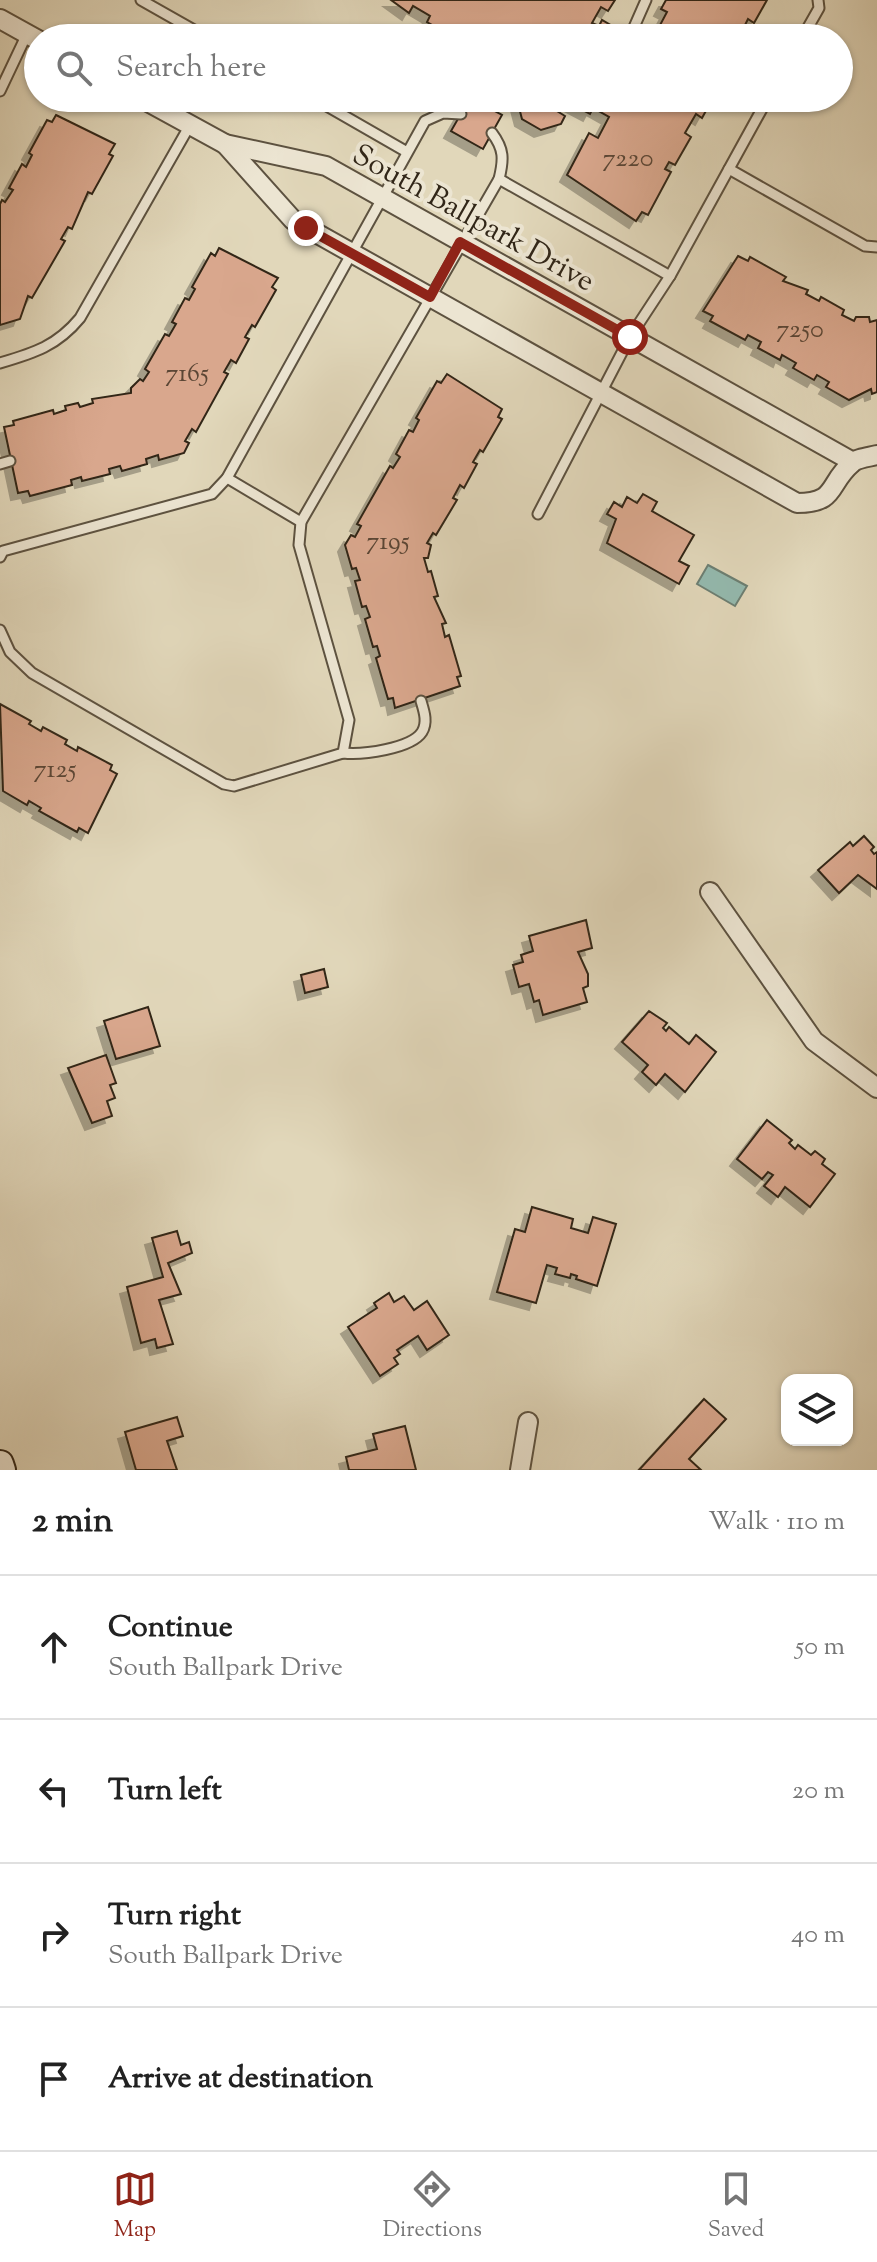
<!DOCTYPE html>
<html lang="en">
<head>
<meta charset="utf-8">
<style>
	body { margin:0; font-family:"Sorts Mill Goudy",serif; background:#f6f6f6; color:#222 }
	.controls { position:absolute; right:24px; bottom:24px; display:grid; overflow:hidden; border-radius:16px; box-shadow:0 2px 6px #0004 }
	.controls button { width:72px; height:72px; display:grid; place-items:center; padding:0; border:0; border-bottom:2px solid #e0e0e0; background:#fff; color:#222; font:40px sans-serif }
	.stop { position:absolute; width:24px; height:24px; margin:-18px; border:6px solid #8f2418; border-radius:50%; background:#fff }
	.stop.end { background:#8f2418; border-color:#fff; box-shadow:0 2px 8px #0008 }
	.list { margin:0; padding:0; list-style:none }
	h2 { display:flex; justify-content:space-between; align-items:center; height:104px; margin:0; padding:0 32px; font-size:34px }
	h2 small { font-size:26px; font-weight:400; color:#767676 }
	.list li { display:grid; grid-template-columns:52px 1fr auto; gap:24px; align-items:center; box-sizing:border-box; height:144px; padding:0 32px; border-top:2px solid #e0e0e0 }
	.list b { display:block; font-size:30px; white-space:nowrap }
	.list p { margin:0; font-size:26px; white-space:nowrap; color:#767676 }
	.list em { font-size:26px; font-style:normal; color:#767676 }
	.icon { flex:none; width:44px; height:44px; fill:none; stroke:currentColor; stroke-width:2; stroke-linecap:round; stroke-linejoin:round }
	.map { position:relative; flex:none; width:877px; height:1470px; overflow:hidden }
	.search { position:absolute; background:#fff; box-shadow:0 2px 6px #0004; left:24px; right:24px; top:24px; height:88px; display:flex; align-items:center; gap:20px; box-sizing:border-box; padding:0 28px; border-radius:44px; color:#767676; font-size:30px }
	.sheet { height:680px; background:#fff }
	nav { display:flex; justify-content:space-around; align-items:center; box-sizing:border-box; height:112px; border-top:2px solid #e0e0e0; background:#fff; font-size:22px; color:#767676 }
	nav a { display:grid; justify-items:center; gap:4px }
	nav .on { color:#8f2418 }
	.map>svg:first-child { display:block }
	.water { fill:#94baaf; stroke:#6c7f73; stroke-width:2 }
	.building { fill:#d9a78d; stroke:#312618; stroke-width:2; filter:url(#shadow) }
	.lines { fill:none; stroke-linecap:round; stroke-linejoin:round }
	.service-casing { stroke:#5d5240; stroke-width:13 }
	.minor-casing { stroke:#5d5240; stroke-width:22 }
	.secondary-casing { stroke:#312618; stroke-width:30 }
	.service { stroke:#ece5d2; stroke-width:9 }
	.minor { stroke:#ece5d2; stroke-width:18 }
	.secondary { stroke:#ece5d2; stroke-width:26 }
	.route { stroke:#8f2418; stroke-width:10 }
	.labels { text-anchor:middle; stroke-width:8; stroke-linejoin:round; paint-order:stroke }
	.number-label { font-size:26px; fill:#5b4635 }
	.street-label { font-size:30px; fill:#312618; stroke:#ece5d2 }
</style>
</head>
<body>
<div class="map">
<svg width="877" height="1470" viewBox="0 0 877 1470">
	<defs>
		<filter id="shadow"><feDropShadow dx="-7" dy="7" stdDeviation="0" flood-color="#0004"/></filter>
	</defs>
	<rect width="100%" height="100%" fill="#e1d7ba"/>
	<filter id="stains"><feTurbulence type="fractalNoise" baseFrequency=".0025" numOctaves="4"/><feColorMatrix values="0 0 0 0 .2 0 0 0 0 .09 0 0 0 0 .02 0 0 0 .5 -.17"/></filter>
	<radialGradient id="worn" r=".72"><stop offset=".6" stop-color="#630" stop-opacity="0"/><stop offset="1" stop-color="#630" stop-opacity=".3"/></radialGradient>
	<polygon class="water" points="708,565 747,586 735,606 697,584"/>
	<g class="building">
		<polygon points="391,0 615,0 608,11 601,7 592,23 599,26 602,20 619,30 615,35 620,38 467,38 459,33 455,38 427,22 430,16 413,6 409,13"/>
		<polygon points="666,0 767,0 754,23 748,19 744,27 750,30 746,38 645,38 652,26 658,29 667,12 661,9"/>
		<polygon points="470,98 499,98 493,110 502,115 483,149 451,131"/>
		<polygon points="507,98 559,98 557,111 565,116 561,124 541,130 522,119 518,104"/>
		<polygon points="575,98 713,98 702,118 696,114 685,133 691,137 675,165 669,162 665,169 671,172 648,215 642,212 636,221 567,175 589,133 598,138 609,117 593,108 590,114 571,104"/>
		<polygon points="56,115 115,144 109,154 113,156 92,194 88,192 72,229 68,227 61,239 65,241 32,298 28,296 20,319 0,325 0,204 2,200 5,202 13,190 9,188 22,164 26,167 32,155 29,153 47,120 52,122"/>
		<polygon points="219,248 278,278 272,287 276,290 255,327 252,325 245,337 249,339 236,363 231,360 224,372 228,374 196,432 192,429 185,441 189,443 184,453 159,460 158,455 146,459 147,464 122,471 120,466 109,469 110,474 82,481 81,477 71,480 72,485 30,496 28,491 18,493 4,427 14,425 13,421 53,410 54,414 66,410 65,406 78,403 80,407 93,403 92,399 131,393 131,388 140,379 143,381 149,372 145,369 165,334 169,336 176,324 172,322 185,298 189,300 195,289 192,287 211,253 215,256"/>
		<polygon points="738,256 748,261 750,257 786,277 783,281 808,290 806,294 819,301 821,297 844,310 842,315 854,321 856,317 869,317 870,322 877,320 877,392 872,394 871,389 849,400 826,387 829,382 817,375 814,380 793,368 796,363 782,355 780,360 758,348 761,342 748,335 745,340 710,321 713,316 703,311"/>
		<polygon points="447,374 502,409 498,417 502,419 483,452 480,450 473,462 477,464 464,488 460,485 453,498 457,500 436,535 433,533 427,543 431,545 428,558 424,558 428,572 431,571 438,596 434,597 446,623 442,624 445,637 449,635 461,676 457,677 460,686 395,708 393,698 388,699 376,658 380,656 377,646 373,647 365,619 370,617 366,606 362,607 355,581 360,580 356,568 352,569 345,545 351,535 355,537 361,526 357,524 390,466 393,468 400,457 396,454 409,430 413,432 419,420 416,418 437,381 441,383"/>
		<polygon points="643,494 657,502 652,511 694,535 679,561 689,566 679,584 607,543 616,519 607,514 614,502 622,507 627,497 637,503"/>
		<polygon points="0,704 31,721 29,724 41,731 43,727 67,740 65,744 77,751 78,747 112,765 110,770 117,774 88,833 79,828 77,832 39,811 41,808 29,801 27,805 3,791"/>
		<polygon points="864,836 874,847 871,850 874,854 877,852 877,889 858,875 839,893 818,870 850,842 853,846"/>
		<polygon points="586,920 592,948 578,952 588,974 588,986 583,988 587,1002 543,1015 539,1000 534,1002 529,984 519,987 513,965 523,962 521,955 533,951 529,936"/>
		<polygon points="324,969 328,987 305,993 301,975"/>
		<polygon points="148,1007 160,1046 116,1059 104,1021"/>
		<polygon points="649,1011 667,1023 663,1028 666,1031 669,1027 689,1044 696,1035 716,1052 685,1092 665,1074 656,1085 642,1072 648,1065 622,1042"/>
		<polygon points="106,1055 116,1083 110,1085 115,1098 107,1101 112,1116 92,1123 68,1068"/>
		<polygon points="767,1120 792,1140 789,1143 795,1149 798,1145 811,1155 815,1151 825,1159 822,1164 835,1174 810,1207 785,1187 778,1197 764,1186 773,1175 768,1172 762,1179 737,1159"/>
		<polygon points="532,1207 573,1219 571,1228 588,1233 593,1217 616,1224 597,1286 576,1279 577,1276 571,1274 570,1278 555,1274 557,1268 547,1265 536,1303 497,1292 515,1229 525,1232"/>
		<polygon points="177,1231 181,1245 189,1242 192,1253 168,1263 181,1294 159,1300 173,1344 157,1348 155,1339 141,1343 127,1287 163,1277 152,1238"/>
		<polygon points="389,1293 394,1302 404,1296 414,1310 427,1301 449,1335 427,1350 418,1336 397,1350 400,1354 394,1358 398,1364 380,1376 348,1327 377,1308 374,1303"/>
		<polygon points="704,1399 726,1419 689,1459 701,1470 639,1470"/>
		<polygon points="177,1417 183,1436 167,1441 177,1470 136,1470 125,1432"/>
		<polygon points="405,1426 416,1470 349,1470 346,1457 377,1449 373,1434"/>
	</g>
	<g class="lines">
		<g class="service-casing">
			<g id="service">
				<polyline points="141,0 208,38"/>
				<polyline points="631,34 646,0"/>
				<polyline points="802,38 819,8 818,0"/>
				<polyline points="0,91 27,34"/>
				<polyline points="313,98 407,152"/>
				<polyline points="729,169 865,246 877,247"/>
				<polyline points="499,179 670,276"/>
				<path d="M 0,363 C 34,353 57,346 80,318 L 190,125"/>
				<polyline points="0,464 10,461"/>
				<polyline points="227,478 301,522"/>
				<polyline points="538,514 630,337 670,276 768,98"/>
				<polyline points="0,557 3,551 212,494 227,478 425,121 443,113 461,114"/>
				<path d="M 0,630 L 10,652 L 32,673 L 224,784 L 234,786 L 343,753 L 349,720 L 299,545 L 301,522 L 499,179 C 504,159 504,149 492,133"/>
				<path d="M 343,753 C 362,755 411,749 422,732 C 428,722 424,711 421,701"/>
			</g>
		</g>
		<g class="minor-casing">
			<g id="minor">
				<polyline points="0,19 38,40"/>
				<polyline points="141,98 225,144 326,166 853,462"/>
				<path d="M 225,144 L 293,220 L 797,503 C 838,503 827,484 852,463 C 857,458 870,457 877,455"/>
				<polyline points="710,892 814,1041 877,1088"/>
				<polyline points="520,1470 528,1422"/>
			</g>
		</g>
		<g class="secondary-casing">
			<polyline id="secondary" points="0,1464 2,1470"/>
		</g>
		<use href="#service" class="service"/>
		<use href="#minor" class="minor"/>
		<use href="#secondary" class="secondary"/>
	</g>
	<g class="lines">
		<polyline class="route" points="306,228 430,297 460,242 630,337"/>
	</g>
	<g class="labels">
		<g class="number-label">
			<text x="628" y="166">7220</text>
			<text x="800" y="337">7250</text>
			<text x="187" y="381">7165</text>
			<text x="388" y="549">7195</text>
			<text x="55" y="777">7125</text>
		</g>
		<g class="street-label">
			<text transform="translate(474 217) rotate(29)" y="10">South Ballpark Drive</text>
		</g>
	</g>
	<rect width="100%" height="100%" filter="url(#stains)"/>
	<rect width="100%" height="100%" fill="url(#worn)"/>
</svg>
<div class="controls">
<button><svg class="icon" aria-label="layers" viewBox="0 0 24 24"><path d="M12 4l9 5-9 5-9-5zM3 14l9 5 9-5"/></svg></button>
</div>
<div class="stop" style="left:630px;top:337px"></div>
<div class="stop end" style="left:306px;top:228px"></div>
<div class="search"><svg class="icon" aria-label="search" viewBox="0 0 24 24"><circle cx="10" cy="10" r="6"/><path d="M15 15l6 6"/></svg>Search here</div>
</div>
<section class="sheet">
<h2>2 min<small>Walk · 110 m</small></h2>
<ul class="list">
<li><svg class="icon" aria-label="ahead" viewBox="0 0 24 24"><path d="M12 20V5M6 11l6-6 6 6"/></svg><div><b>Continue</b><p>South Ballpark Drive</p></div><em>50 m</em></li>
<li><svg class="icon" aria-label="left" viewBox="0 0 24 24"><path d="M17 20v-9H6M10 6l-5 5 5 5"/></svg><div><b>Turn left</b></div><em>20 m</em></li>
<li><svg class="icon" aria-label="right" viewBox="0 0 24 24"><path d="M7 20v-9h11M14 6l5 5-5 5"/></svg><div><b>Turn right</b><p>South Ballpark Drive</p></div><em>40 m</em></li>
<li><svg class="icon" aria-label="arrive" viewBox="0 0 24 24"><path d="M6 21V4h12l-3 4 3 4H6"/></svg><div><b>Arrive at destination</b></div></li>
</ul>
</section>
<nav>
<a class="on"><svg class="icon" aria-label="map" viewBox="0 0 24 24"><path d="M3 6l6-2 6 2 6-2v14l-6 2-6-2-6 2zM9 4v14M15 6v14"/></svg>Map</a>
<a><svg class="icon" aria-label="directions" viewBox="0 0 24 24"><path d="M12 3l9 9-9 9-9-9zM9 14v-3h6M13 9l2 2-2 2"/></svg>Directions</a>
<a><svg class="icon" aria-label="saved" viewBox="0 0 24 24"><path d="M7 4h10v16l-5-4-5 4z"/></svg>Saved</a>
</nav>
</body>
</html>
